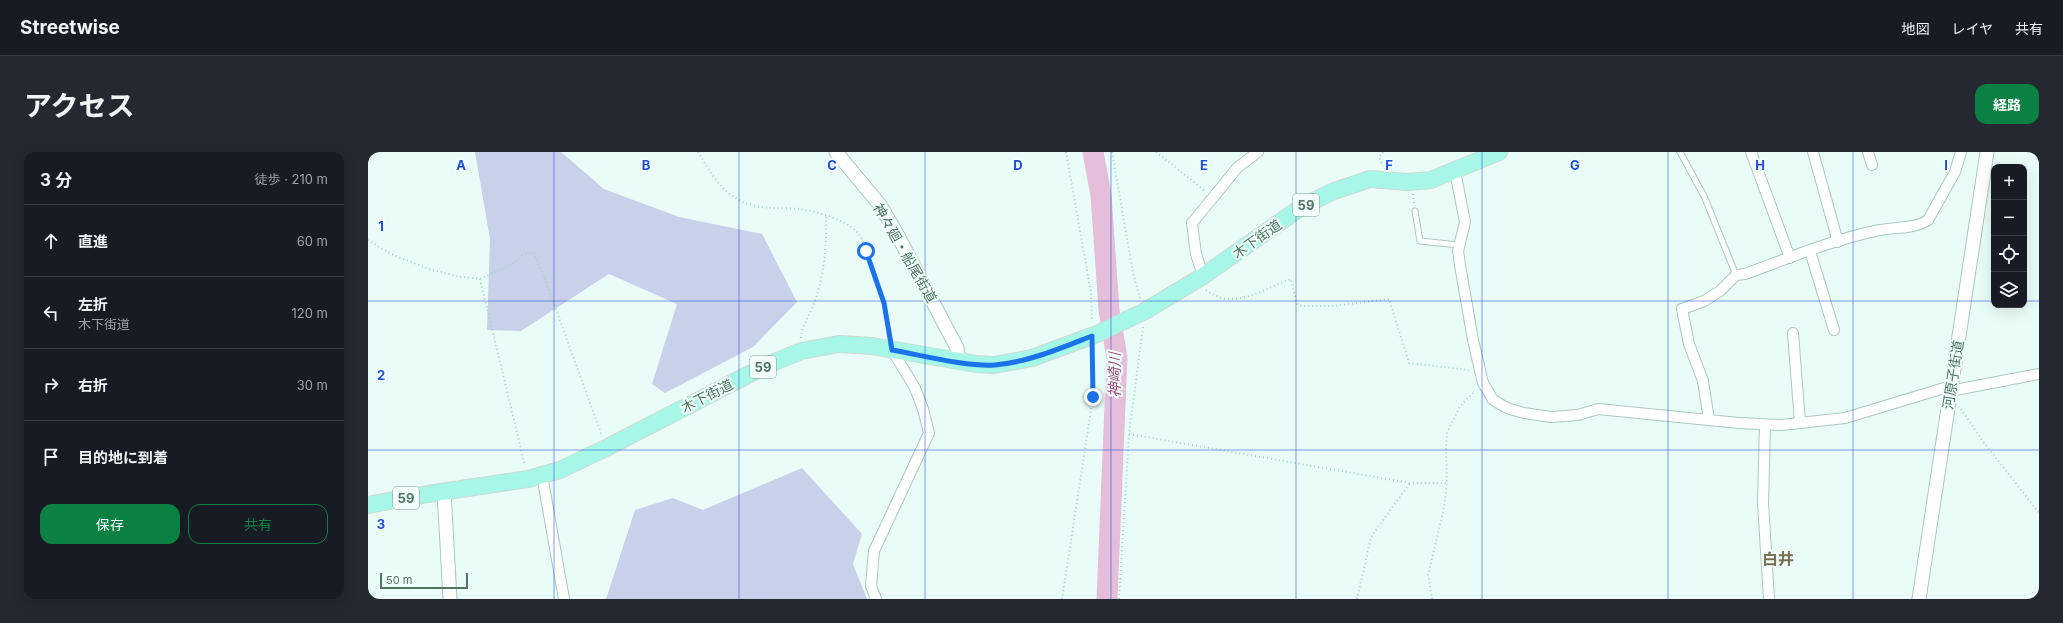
<!DOCTYPE html>
<html lang="ja">
<head>
<meta charset="utf-8">
<style>
	body { margin:0; font-family:Inter,"Noto Sans JP",sans-serif; background:#242831; color:#f1f3f6 }
	.controls { position:absolute; right:12px; top:12px; display:grid; overflow:hidden; border-radius:8px; box-shadow:0 4px 16px #0002 }
	.controls button { width:36px; height:36px; display:grid; place-items:center; padding:0; border:0; border-bottom:1px solid #363941; background:#171b24; color:#f1f3f6; font:20px sans-serif }
	.scale { position:absolute; left:12px; bottom:10px; width:88px; box-sizing:border-box; padding-left:4px; border:2px solid #4e7663; border-top:0; font-size:11px; line-height:14px; white-space:nowrap; color:#4e7663; -webkit-text-stroke:3px #f1fefb; paint-order:stroke }
	.stop { position:absolute; width:12px; height:12px; margin:-9px; border:3px solid #1a73e8; border-radius:50%; background:#fff }
	.stop.end { background:#1a73e8; border-color:#fff; box-shadow:0 1px 4px #0008 }
	.list { margin:0; padding:0; list-style:none }
	h2 { display:flex; justify-content:space-between; align-items:center; height:52px; margin:0; padding:0 16px; font-size:17px }
	h2 small { font-size:13px; font-weight:400; color:#9ea1a6 }
	.list li { display:grid; grid-template-columns:26px 1fr auto; gap:12px; align-items:center; box-sizing:border-box; height:72px; padding:0 16px; border-top:1px solid #363941 }
	.list b { display:block; font-size:15px; white-space:nowrap }
	.list p { margin:0; font-size:13px; white-space:nowrap; color:#9ea1a6 }
	.list em { font-size:13px; font-style:normal; color:#9ea1a6 }
	.actions { display:flex; gap:8px; padding:12px 16px }
	.actions a { flex:1; padding:9px 0; border:1px solid #0b8043; border-radius:12px; text-align:center; font-size:14px; color:#0b8043 }
	.actions .main { background:#0b8043; color:#fff }
	.icon { flex:none; width:22px; height:22px; fill:none; stroke:currentColor; stroke-width:2; stroke-linecap:round; stroke-linejoin:round }
	.map { position:relative; flex:none; width:1671px; height:447px; overflow:hidden; border-radius:12px }
	header { display:flex; align-items:center; gap:24px; box-sizing:border-box; height:56px; padding:0 20px; background:#171b24; border-bottom:1px solid #363941 }
	header strong { font-size:19px }
	nav { display:flex; gap:22px; margin-inline-start:auto; font-size:14px }
	.intro { display:flex; align-items:center; justify-content:space-between; box-sizing:border-box; height:96px; padding:0 24px }
	h1 { margin:0; font-size:28px }
	.button { padding:10px 18px; border-radius:12px; background:#0b8043; color:#fff; font-size:14px; font-weight:700 }
	main { display:flex; gap:24px; padding:0 24px }
	aside { flex:1; background:#171b24; border-radius:12px; box-shadow:0 4px 16px #0002 }
	.map>svg:first-child { display:block }
	.green { fill:#c8d0ea }
	.lines { fill:none; stroke-linecap:round; stroke-linejoin:round }
	.river { stroke:#e5bfd9; stroke-width:21 }
	.service-casing { stroke:#aac9bd; stroke-width:7 }
	.minor-casing { stroke:#aac9bd; stroke-width:12 }
	.tertiary-casing { stroke:#aac9bd; stroke-width:15 }
	.primary-casing { stroke:#cdd9d3; stroke-width:18 }
	.path { stroke:#a5d6c1; stroke-width:2; stroke-dasharray:1 3; stroke-linecap:butt }
	.service { stroke:#fff; stroke-width:5 }
	.minor { stroke:#fff; stroke-width:10 }
	.tertiary { stroke:#fff; stroke-width:13 }
	.primary { stroke:#a6f7e7; stroke-width:16 }
	.route { stroke:#1a73e8; stroke-width:5 }
	.grid { fill:none; stroke:#1d4ed8; stroke-width:1; stroke-opacity:0.55 }
	.labels { text-anchor:middle; stroke-width:4; stroke-linejoin:round; paint-order:stroke }
	.shield { fill:#f1fefb; stroke:#7f9f91; stroke-width:1 }
	.shield-label { font-size:13px; font-weight:bold; fill:#4e7663 }
	.street-label { font-size:14px; fill:#4e7663; stroke:#f1fefb }
	.water-label { font-size:15px; font-style:italic; fill:#9e5284; stroke:#f1fefb }
	.quarter-label { font-size:16px; font-weight:bold; fill:#777154; stroke:#f1fefb }
	.grid-label { font-size:13px; text-anchor:middle; font-weight:bold; fill:#1d4ed8; stroke:#f1fefb; stroke-width:4; stroke-linejoin:round; paint-order:stroke }
</style>
</head>
<body>
<header>
<strong>Streetwise</strong>
<nav><a>地図</a><a>レイヤ</a><a>共有</a></nav>
</header>
<div class="intro"><h1>アクセス</h1><a class="button">経路</a></div>
<main>
<aside>
<h2>3 分<small>徒歩 · 210 m</small></h2>
<ul class="list">
<li><svg class="icon" aria-label="ahead" viewBox="0 0 24 24"><path d="M12 20V5M6 11l6-6 6 6"/></svg><div><b>直進</b></div><em>60 m</em></li>
<li><svg class="icon" aria-label="left" viewBox="0 0 24 24"><path d="M17 20v-9H6M10 6l-5 5 5 5"/></svg><div><b>左折</b><p>木下街道</p></div><em>120 m</em></li>
<li><svg class="icon" aria-label="right" viewBox="0 0 24 24"><path d="M7 20v-9h11M14 6l5 5-5 5"/></svg><div><b>右折</b></div><em>30 m</em></li>
<li><svg class="icon" aria-label="arrive" viewBox="0 0 24 24"><path d="M6 21V4h12l-3 4 3 4H6"/></svg><div><b>目的地に到着</b></div></li>
</ul>
<div class="actions"><a class="main">保存</a><a>共有</a></div>
</aside>
<div class="map">
<svg width="1671" height="447" viewBox="0 0 1671 447">
	<rect width="100%" height="100%" fill="#eafcf8"/>
	<g class="green">
		<polygon points="107,0 193,0 236,37 311,65 394,82 429,150 385,195 297,241 284,232 309,152 241,122 153,179 119,178 122,87"/>
		<polygon points="434,316 494,382 485,412 499,447 238,447 267,358 305,346 335,358"/>
	</g>
	<g class="lines">
		<polyline class="river" points="725,0 733,43 741,158 749,206 739,447"/>
		<g class="service-casing">
			<g id="service">
				<polyline points="1312,0 1336,44 1368,123"/>
				<polyline points="1047,59 1052,89 1091,93"/>
			</g>
		</g>
		<g class="minor-casing">
			<g id="minor">
				<polyline points="1383,0 1422,106"/>
				<polyline points="1445,0 1470,90"/>
				<polyline points="1500,0 1504,13"/>
				<polyline points="1087,19 1097,70 1090,99 1092,113 1105,188 1115,231 1125,248 1139,256 1156,261 1183,265 1210,263 1230,257 1371,271 1414,273 1477,266 1583,234"/>
				<polyline points="1442,99 1466,178"/>
				<polyline points="835,124 828,102 824,71 870,15 890,0"/>
				<polyline points="1425,181 1432,271"/>
				<polyline points="1582,239 1671,222"/>
				<path d="M 1341,268 L 1335,229 L 1321,192 L 1314,157 L 1336,149 L 1352,139 L 1368,123 L 1377,122 C 1421,106 1466,87 1512,78 C 1527,75 1547,77 1560,68 L 1587,20 L 1593,0"/>
				<polyline points="1397,273 1395,351 1401,447"/>
				<polyline points="174,323 196,447"/>
				<polyline points="508,447 503,434 506,399 561,281 555,257 547,236 524,198"/>
			</g>
		</g>
		<g class="tertiary-casing">
			<g id="tertiary">
				<polyline points="468,0 512,53 528,80 589,196 591,209"/>
				<polyline points="76,339 82,447"/>
				<polyline points="1551,447 1619,0"/>
			</g>
		</g>
		<g class="primary-casing">
			<polyline id="primary" points="0,353 60,342 160,327 192,318 238,296 397,214 433,199 471,192 504,194 608,212 626,213 664,206 729,182 777,159 835,124 935,54 966,39 1002,27 1039,30 1063,28 1131,0"/>
		</g>
		<g class="path">
			<path d="M 330,0 C 340,16 350,35 366,45 C 385,59 410,55 431,57 C 450,60 477,67 490,81 C 495,86 497,97 500,104 C 509,130 518,155 522,183"/>
			<polyline points="698,0 723,141 724,170"/>
			<polyline points="744,0 765,121 772,146"/>
			<polyline points="788,0 837,39"/>
			<polyline points="1015,0 1011,5 1015,14"/>
			<polyline points="1045,42 1046,52"/>
			<polyline points="0,88 23,102 61,117 88,124 112,127 146,111 156,102 165,101 174,119 234,284"/>
			<polyline points="112,127 157,314"/>
			<path d="M 838,138 C 866,159 895,137 923,127 L 928,150 L 930,153 L 935,154 L 966,154 L 1021,147 L 1041,211 L 1101,218"/>
			<path d="M 433,186 C 434,173 441,164 446,152 C 456,125 459,93 458,64"/>
			<polyline points="1593,257 1614,288 1671,361"/>
			<polyline points="761,282 1042,331 1079,331"/>
			<polyline points="694,447 725,245 724,199"/>
			<polyline points="751,447 761,282 775,175"/>
			<polyline points="989,447 1003,385 1042,331"/>
			<polyline points="1064,447 1060,423 1076,356 1079,331 1078,297 1079,281 1092,254 1107,239"/>
		</g>
		<use href="#service" class="service"/>
		<use href="#minor" class="minor"/>
		<use href="#tertiary" class="tertiary"/>
		<use href="#primary" class="primary"/>
	</g>
	<g class="lines">
		<path class="route" d="M 498,99 L 516,151 L 524,198 C 553,203 599,215 627,213 C 661,210 693,196 724,184 L 725,245"/>
	</g>
	<path class="grid" d="M 186,0 L 186,447M 371,0 L 371,447M 557,0 L 557,447M 743,0 L 743,447M 928,0 L 928,447M 1114,0 L 1114,447M 1300,0 L 1300,447M 1485,0 L 1485,447M 0,149 L 1626,149M 1656,149 L 1671,149M 0,298 L 1671,298"/>
	<g class="labels">
		<g class="shield">
			<rect x="925" y="42" width="26" height="22" rx="3"/>
			<rect x="382" y="204" width="26" height="22" rx="3"/>
			<rect x="25" y="335" width="26" height="22" rx="3"/>
		</g>
		<g class="shield-label">
			<text x="938" y="58">59</text>
			<text x="395" y="220">59</text>
			<text x="38" y="351">59</text>
		</g>
		<g class="street-label">
			<text transform="translate(889 87) rotate(-35)" y="5">木下街道</text>
			<text transform="translate(537 101) rotate(60)" y="5">神々廻・船尾街道</text>
			<text transform="translate(1585 223) rotate(-81)" y="5">河原子街道</text>
			<text transform="translate(339 244) rotate(-27)" y="5">木下街道</text>
		</g>
		<g class="water-label">
			<text transform="translate(747 223) rotate(-90)" y="5">神崎川</text>
		</g>
		<g class="quarter-label">
			<text x="1410" y="413">白井</text>
		</g>
	</g>
	<g class="grid-label">
		<text x="93" y="18">A</text>
		<text x="278" y="18">B</text>
		<text x="464" y="18">C</text>
		<text x="650" y="18">D</text>
		<text x="836" y="18">E</text>
		<text x="1021" y="18">F</text>
		<text x="1207" y="18">G</text>
		<text x="1392" y="18">H</text>
		<text x="1578" y="18">I</text>
		<text x="13" y="79">1</text>
		<text x="13" y="228">2</text>
		<text x="13" y="377">3</text>
	</g>
</svg>
<div class="controls">
<button>+</button>
<button>−</button>
<button><svg class="icon" aria-label="locate" viewBox="0 0 24 24"><circle cx="12" cy="12" r="6"/><path d="M12 2v4M12 18v4M2 12h4M18 12h4"/></svg></button>
<button><svg class="icon" aria-label="layers" viewBox="0 0 24 24"><path d="M12 4l9 5-9 5-9-5zM3 14l9 5 9-5"/></svg></button>
</div>
<div class="scale">50 m</div>
<div class="stop" style="left:498px;top:99px"></div>
<div class="stop end" style="left:725px;top:245px"></div>
</div>
</main>
</body>
</html>
